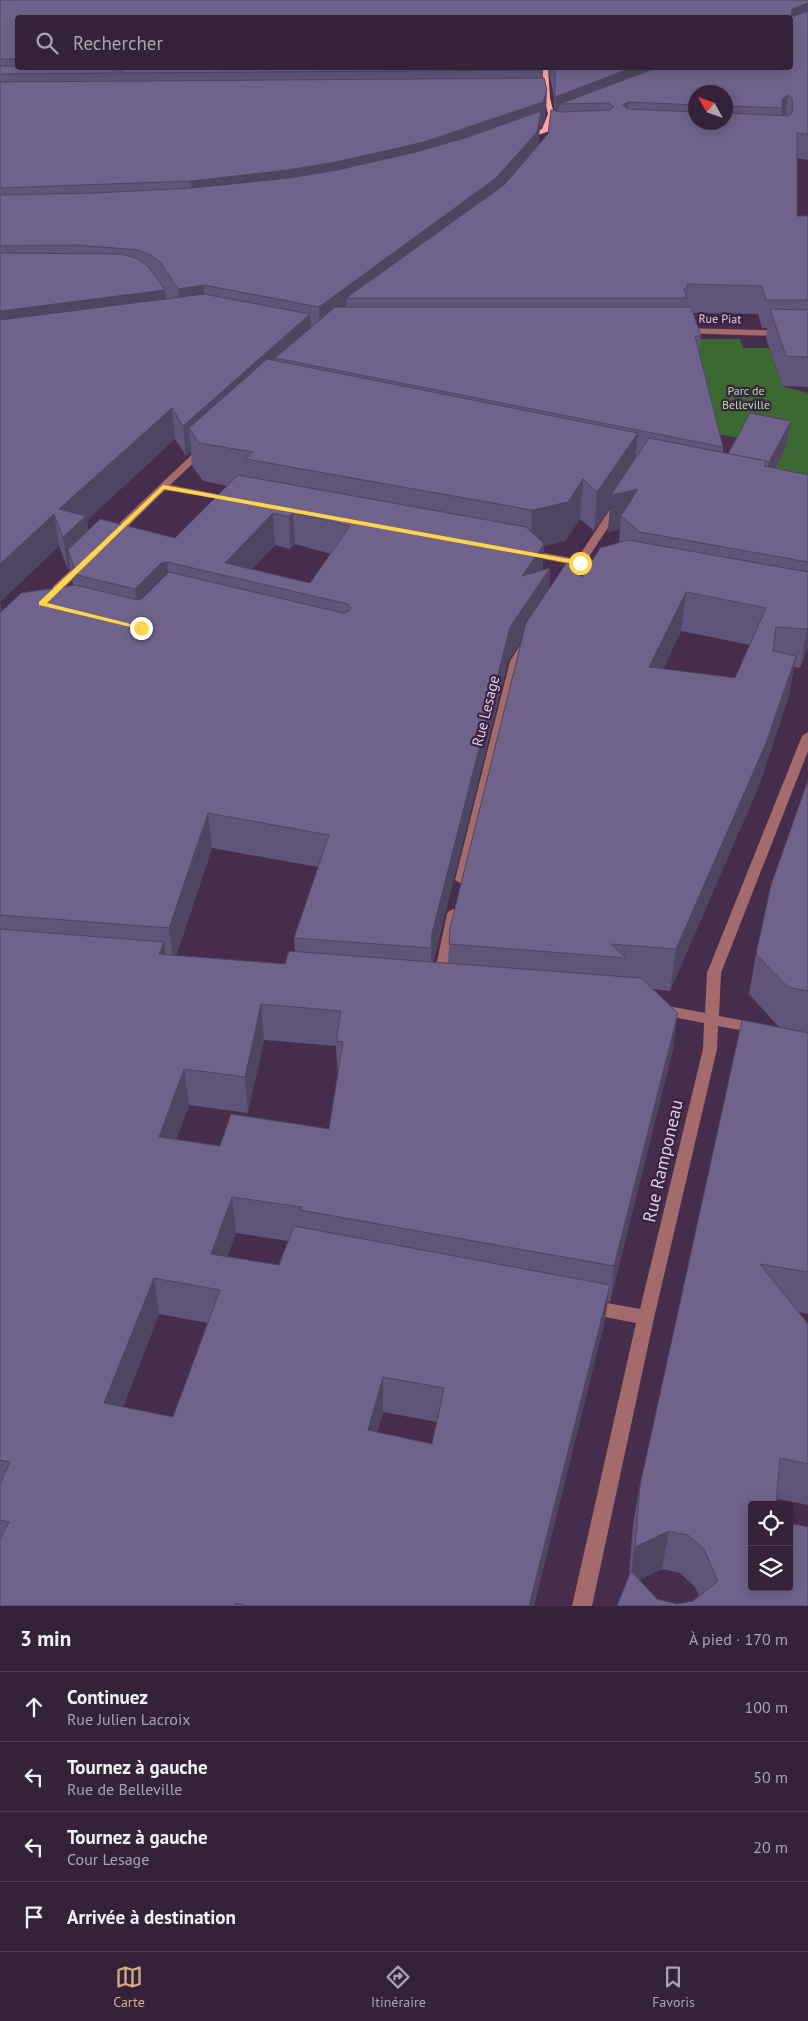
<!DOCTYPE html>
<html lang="fr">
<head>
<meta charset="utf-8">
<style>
	body { margin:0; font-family:"PT Sans",sans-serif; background:#3c2a41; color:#f1f3f6 }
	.controls { position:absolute; right:15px; bottom:15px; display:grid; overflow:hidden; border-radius:5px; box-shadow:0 2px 12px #0003 }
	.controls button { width:45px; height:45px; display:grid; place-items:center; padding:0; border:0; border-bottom:1px solid #4e3f53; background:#342239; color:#f1f3f6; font:25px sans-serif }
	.compass { position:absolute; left:688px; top:85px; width:45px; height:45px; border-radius:50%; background:#342239; box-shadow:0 2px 12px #0003; rotate:310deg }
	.stop { position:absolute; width:15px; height:15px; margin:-11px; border:4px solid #ffd54a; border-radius:50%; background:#fff }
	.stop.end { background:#ffd54a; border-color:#fff; box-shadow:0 1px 5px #0008 }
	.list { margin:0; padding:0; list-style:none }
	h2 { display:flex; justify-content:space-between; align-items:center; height:65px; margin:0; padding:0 20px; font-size:21px }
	h2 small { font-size:16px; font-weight:400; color:#a9a4ae }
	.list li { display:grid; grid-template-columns:32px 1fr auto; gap:15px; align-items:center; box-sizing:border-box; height:70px; padding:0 20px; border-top:1px solid #4e3f53 }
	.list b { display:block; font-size:19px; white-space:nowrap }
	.list p { margin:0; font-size:16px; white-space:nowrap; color:#a9a4ae }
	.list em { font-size:16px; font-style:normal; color:#a9a4ae }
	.icon { flex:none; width:28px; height:28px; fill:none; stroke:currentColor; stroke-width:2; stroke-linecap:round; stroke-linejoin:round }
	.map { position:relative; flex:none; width:808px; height:1606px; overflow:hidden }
	.search { position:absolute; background:#342239; box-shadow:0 2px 12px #0003; left:15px; right:15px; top:15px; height:55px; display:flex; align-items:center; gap:12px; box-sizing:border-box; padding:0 18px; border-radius:5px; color:#a9a4ae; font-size:19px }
	.sheet { height:345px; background:#342239 }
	nav { display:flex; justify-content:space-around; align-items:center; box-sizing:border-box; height:70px; border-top:1px solid #4e3f53; background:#342239; font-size:14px; color:#a9a4ae }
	nav a { display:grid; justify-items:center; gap:2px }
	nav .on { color:#d6ab8b }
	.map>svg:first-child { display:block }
	.green { fill:#3c6831 }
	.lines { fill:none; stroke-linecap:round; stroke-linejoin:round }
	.minor { fill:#a36b6b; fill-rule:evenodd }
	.major { fill:#fea4a4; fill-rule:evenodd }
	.wall { fill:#605578; fill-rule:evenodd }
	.shaded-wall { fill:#4e4561 }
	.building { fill:#70638b; stroke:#4e4561; fill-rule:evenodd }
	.route { fill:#ffd54a }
	.labels { text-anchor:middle; stroke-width:4.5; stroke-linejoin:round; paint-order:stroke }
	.far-street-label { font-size:12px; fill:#dfd0e3; stroke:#3b2241 }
	.far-park-label { font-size:12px; fill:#a3e593; stroke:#3b2241 }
	.street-label { font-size:15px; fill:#dfd0e3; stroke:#3b2241 }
	.near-street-label { font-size:18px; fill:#dfd0e3; stroke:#3b2241 }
</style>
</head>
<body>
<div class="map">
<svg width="808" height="1606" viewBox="0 0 808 1606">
	<rect width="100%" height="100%" fill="#462d4c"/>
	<polygon class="green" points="688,339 740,339 743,348 769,348 782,386 808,393 808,495 766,486 786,447 718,434"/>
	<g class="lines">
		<g class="minor">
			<polygon points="683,328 808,331 808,337 680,333 679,331"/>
			<polygon points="204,445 209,448 207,450 170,485 237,498 237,502 165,490 116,538 108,538 108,534 201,446"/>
			<polygon points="618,502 623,505 586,561 611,566 611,570 583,567 580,571 576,572 571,569 574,565 528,556 523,553 528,550 577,559 614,503"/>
			<polygon points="83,561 88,564 87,566 51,600 43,600 42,598 43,596 79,562"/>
			<polygon points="526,641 532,644 522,661 469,880 462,884 455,880 510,661 522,642"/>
			<polygon points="808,732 808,751 721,973 719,1016 756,1023 761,1024 763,1028 761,1032 756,1033 718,1026 717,1049 654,1318 592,1606 572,1606 636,1323 590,1314 584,1312 582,1307 584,1302 590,1300 640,1309 703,1049 704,1023 663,1015 658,1014 656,1010 658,1006 663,1005 705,1013 707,973 802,736"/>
			<polygon points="454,909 459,911 461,914 447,980 445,984 435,984 433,980 447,914 449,911"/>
		</g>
		<polygon class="major" points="542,68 548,68 550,98 554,114 550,126 563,121 566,123 547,132 522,140 522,138 542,129 548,114 544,98"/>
	</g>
	<g class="wall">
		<path d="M 0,0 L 808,0 L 808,160 L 797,158 L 797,216 L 808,216 L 808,387 L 782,386 L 766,338 L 767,328 L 762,328 L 758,314 L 693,313 L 701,336 L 699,350 L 723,447 L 723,453 L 728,454 L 786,447 L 776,468 L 808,475 L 808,647 L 800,668 L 794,667 L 789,695 L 760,783 L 670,991 L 653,989 L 673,1049 L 610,1302 L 608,1301 L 605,1320 L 534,1606 L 0,1606 ZM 18,18 L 790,18 L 790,68 L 548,68 L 554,97 L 554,111 L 548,134 L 538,145 L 540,127 L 542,127 L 546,114 L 543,78 L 543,68 L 165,70 L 166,68 L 18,68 ZM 696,92 L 726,92 L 726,122 L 696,122 ZM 175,439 L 186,456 L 191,452 L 192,466 L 203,481 L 227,486 L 175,538 L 88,530 L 87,520 ZM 610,507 L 608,532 L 620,529 L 619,543 L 582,577 L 549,589 L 550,568 L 542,570 L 544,546 L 565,541 L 580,519 L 594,531 ZM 295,544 L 331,554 L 310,583 L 252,569 L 275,545 L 290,549 ZM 59,546 L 68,570 L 70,567 L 73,585 L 2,611 L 0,602 ZM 681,631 L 750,645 L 735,678 L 663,669 ZM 522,640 L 449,944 L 448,964 L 433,962 L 508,661 ZM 212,848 L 318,867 L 294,938 L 295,952 L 285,964 L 176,956 ZM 264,1040 L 336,1046 L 338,1077 L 329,1129 L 220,1146 L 176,1140 L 189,1105 L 248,1113 ZM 236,1233 L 288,1241 L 279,1265 L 227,1257 ZM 159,1314 L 208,1323 L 173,1417 L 123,1407 ZM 383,1412 L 437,1422 L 432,1444 L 377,1432 Z"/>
		<path d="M 808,780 L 808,1314 L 799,1312 L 808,1324 L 808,1505 L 777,1499 L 752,1505 L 808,1606 L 617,1606 L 629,1575 L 633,1524 L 640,1485 L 779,1027 L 749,994 L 756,954 ZM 662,1569 L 680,1573 L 695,1587 L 699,1596 L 693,1601 L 677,1604 L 657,1599 L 639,1580 Z"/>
	</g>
	<g class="shaded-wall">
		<polygon points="808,3 808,19 790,19 792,9"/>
		<polygon points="631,68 697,68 559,104 558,120 554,122 555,97"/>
		<polygon points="547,90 546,114 542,127 540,127 536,157 495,205 346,298 346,316 320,336 319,307 193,207 191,181"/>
		<polygon points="788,95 785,119 781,122 782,108 782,99"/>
		<polygon points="628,102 626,126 623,105"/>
		<polygon points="204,285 206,313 180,317 178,289"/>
		<polygon points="165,290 168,318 0,340 0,311"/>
		<polygon points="310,314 311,343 275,358 275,375 189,428 191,452 186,456 183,426"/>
		<polygon points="172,408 175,439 87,520 90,548 68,550 70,567 68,570 59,509"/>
		<polygon points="791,421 786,447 765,488 769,462"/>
		<polygon points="638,433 634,471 638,489 621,516 620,529 608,532 610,507 594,531 597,492"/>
		<polygon points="583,479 580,519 565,541 544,546 542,577 522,576 530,549 532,510"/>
		<polygon points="293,512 295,544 290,549 289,517"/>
		<polygon points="273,513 275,545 243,579 225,563"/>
		<polygon points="54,514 59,546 0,602 5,629 0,635 0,564"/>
		<polygon points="167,562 170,594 138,622 135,589 161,563"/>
		<polygon points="550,568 548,601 508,661 431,969 430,984 432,933 510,627"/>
		<polygon points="686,592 681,631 645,706 649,667"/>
		<polygon points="808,626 808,647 800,668 807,629"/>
		<polygon points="796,656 789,695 760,783 670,991 676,949"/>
		<polygon points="208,813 212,848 173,964 169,928"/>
		<polygon points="164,942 168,977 159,954"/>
		<polygon points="261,1004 264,1040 248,1113 245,1077"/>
		<polygon points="678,1013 673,1049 610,1302 614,1266"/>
		<polygon points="184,1069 189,1105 164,1173 159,1137"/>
		<polygon points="232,1197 236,1233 215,1290 211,1254"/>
		<polygon points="154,1278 159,1314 111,1438 104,1403"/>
		<polygon points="610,1285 605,1320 534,1606 529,1606"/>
		<polygon points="383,1377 383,1412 368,1465 368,1430"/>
		<polygon points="669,1531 662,1569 629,1585 635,1547"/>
	</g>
	<g class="building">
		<path d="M 0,0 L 808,0 L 808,3 L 792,9 L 791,15 L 794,16 L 808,11 L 808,134 L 797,133 L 797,216 L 808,216 L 808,300 L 766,300 L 762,286 L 687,284 L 688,288 L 684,288 L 687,298 L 346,298 L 504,185 L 548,134 L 551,110 L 561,112 L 609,110 L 614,107 L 609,103 L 559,104 L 656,68 L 790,68 L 790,18 L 18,18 L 18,59 L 0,59 ZM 696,92 L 726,92 L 726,106 L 782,108 L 782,99 L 788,95 L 792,98 L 793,112 L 788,116 L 726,113 L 726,122 L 696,122 L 696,112 L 627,109 L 623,105 L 628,102 L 696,105 Z"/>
		<polygon points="0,66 18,66 18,68 114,68 114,73 0,74"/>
		<polygon points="124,68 162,68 165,70 168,68 543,68 543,70 123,73"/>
		<polygon points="554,68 631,68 555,97 555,73"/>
		<polygon points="544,78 547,90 543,102 424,142 336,162 288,170 191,181 0,188 0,82"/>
		<polygon points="541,111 537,132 496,178 319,307 204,285 178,289 161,263 152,256 139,250 77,245 0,246 0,195 94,193 192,188 289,178 337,170 412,153 465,138"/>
		<polygon points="0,253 122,254 138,259 149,267 165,290 0,311"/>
		<polygon points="204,294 310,314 183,426 172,408 59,509 86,516 63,537 54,514 0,564 0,320"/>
		<polygon points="335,307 691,307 701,336 695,336 723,447 275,358"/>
		<polygon points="770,309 808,310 808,357 786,356"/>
		<polygon points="267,359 638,433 597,492 583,479 568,502 532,510 246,459 253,452 199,443 189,428"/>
		<polygon points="750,413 791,421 769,462 728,454"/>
		<polygon points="649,438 766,461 764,466 808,475 808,562 640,532 621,516 638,489 611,495"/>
		<path d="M 238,475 L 526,527 L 544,544 L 522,576 L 550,568 L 510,627 L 432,933 L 431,948 L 294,938 L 329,835 L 208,813 L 169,928 L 0,915 L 0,613 L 21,593 L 76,585 L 138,600 L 143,598 L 169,572 L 343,613 L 349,611 L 351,608 L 348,604 L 167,562 L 161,563 L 135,589 L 77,575 L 68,550 L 100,519 L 175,538 ZM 293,512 L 350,526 L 310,583 L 225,563 L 273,513 L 289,517 Z"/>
		<path d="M 628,540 L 808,572 L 808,626 L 807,629 L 776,627 L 773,651 L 796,656 L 766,743 L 676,949 L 611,944 L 626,958 L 449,944 L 450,928 L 526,623 L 567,562 L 582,577 L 600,548 ZM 686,592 L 766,608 L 735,678 L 649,667 Z"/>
		<polygon points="808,780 808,991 788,987 756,954 771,885"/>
		<path d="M 0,929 L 164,942 L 159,954 L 285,964 L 289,951 L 641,978 L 678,1013 L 614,1266 L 300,1210 L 302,1207 L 232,1197 L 211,1254 L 279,1265 L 294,1226 L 610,1285 L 529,1606 L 247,1606 L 235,1603 L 234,1606 L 0,1606 L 0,1539 L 9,1522 L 0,1520 L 0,1484 L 10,1462 L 0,1460 ZM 261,1004 L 341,1011 L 336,1041 L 343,1042 L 329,1129 L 231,1114 L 220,1146 L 159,1137 L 184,1069 L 245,1077 ZM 154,1278 L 220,1290 L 173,1417 L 104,1403 ZM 383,1377 L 444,1388 L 432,1444 L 368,1430 Z"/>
		<polygon points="742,1020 808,1033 808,1272 760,1264 808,1324 808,1464 780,1458 776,1505 752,1505 752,1587 789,1587 789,1523 808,1527 808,1606 617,1606 631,1571 657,1599 677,1604 693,1601 718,1581 704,1549 688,1535 669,1531 635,1547 640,1485"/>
	</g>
	<polygon class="route" points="163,485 580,561 583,563 580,565 164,489 47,603 143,627 143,630 39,605 39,602"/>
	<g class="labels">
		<g class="far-street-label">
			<text transform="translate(720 319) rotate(1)" y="4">Rue Piat</text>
		</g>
		<g class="far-park-label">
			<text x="746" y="395">Parc de<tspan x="746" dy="14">Belleville</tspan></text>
		</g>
		<g class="street-label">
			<text transform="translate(486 711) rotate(-76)" y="5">Rue Lesage</text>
		</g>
		<g class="near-street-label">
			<text transform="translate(663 1161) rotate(-77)" y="6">Rue Ramponeau</text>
		</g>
	</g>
</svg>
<div class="controls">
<button><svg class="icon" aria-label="locate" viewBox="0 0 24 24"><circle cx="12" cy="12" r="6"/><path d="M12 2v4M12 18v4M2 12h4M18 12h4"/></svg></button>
<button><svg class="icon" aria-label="layers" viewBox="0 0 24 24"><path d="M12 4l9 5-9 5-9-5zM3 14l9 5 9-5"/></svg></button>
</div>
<svg class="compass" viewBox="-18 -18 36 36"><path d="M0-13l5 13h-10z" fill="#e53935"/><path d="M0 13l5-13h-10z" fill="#a9a4ae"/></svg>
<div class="stop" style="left:580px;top:563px"></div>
<div class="stop end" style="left:141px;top:628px"></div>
<div class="search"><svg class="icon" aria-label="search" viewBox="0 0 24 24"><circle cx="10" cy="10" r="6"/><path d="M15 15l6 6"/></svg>Rechercher</div>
</div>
<section class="sheet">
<h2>3 min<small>À pied · 170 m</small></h2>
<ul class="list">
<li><svg class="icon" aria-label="ahead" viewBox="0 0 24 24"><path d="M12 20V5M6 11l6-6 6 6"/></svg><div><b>Continuez</b><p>Rue Julien Lacroix</p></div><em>100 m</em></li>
<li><svg class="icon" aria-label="left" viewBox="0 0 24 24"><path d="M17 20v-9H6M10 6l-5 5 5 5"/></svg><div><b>Tournez à gauche</b><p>Rue de Belleville</p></div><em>50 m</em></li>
<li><svg class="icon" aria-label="left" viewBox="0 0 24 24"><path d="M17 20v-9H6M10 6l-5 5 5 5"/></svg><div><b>Tournez à gauche</b><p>Cour Lesage</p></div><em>20 m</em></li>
<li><svg class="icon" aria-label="arrive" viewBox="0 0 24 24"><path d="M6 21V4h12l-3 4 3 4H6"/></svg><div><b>Arrivée à destination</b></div></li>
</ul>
</section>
<nav>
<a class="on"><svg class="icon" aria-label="map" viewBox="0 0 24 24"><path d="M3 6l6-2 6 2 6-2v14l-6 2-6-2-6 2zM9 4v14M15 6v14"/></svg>Carte</a>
<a><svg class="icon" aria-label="directions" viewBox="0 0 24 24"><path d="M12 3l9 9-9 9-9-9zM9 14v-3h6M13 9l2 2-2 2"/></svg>Itinéraire</a>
<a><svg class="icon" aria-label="saved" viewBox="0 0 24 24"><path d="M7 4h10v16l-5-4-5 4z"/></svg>Favoris</a>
</nav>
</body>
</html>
